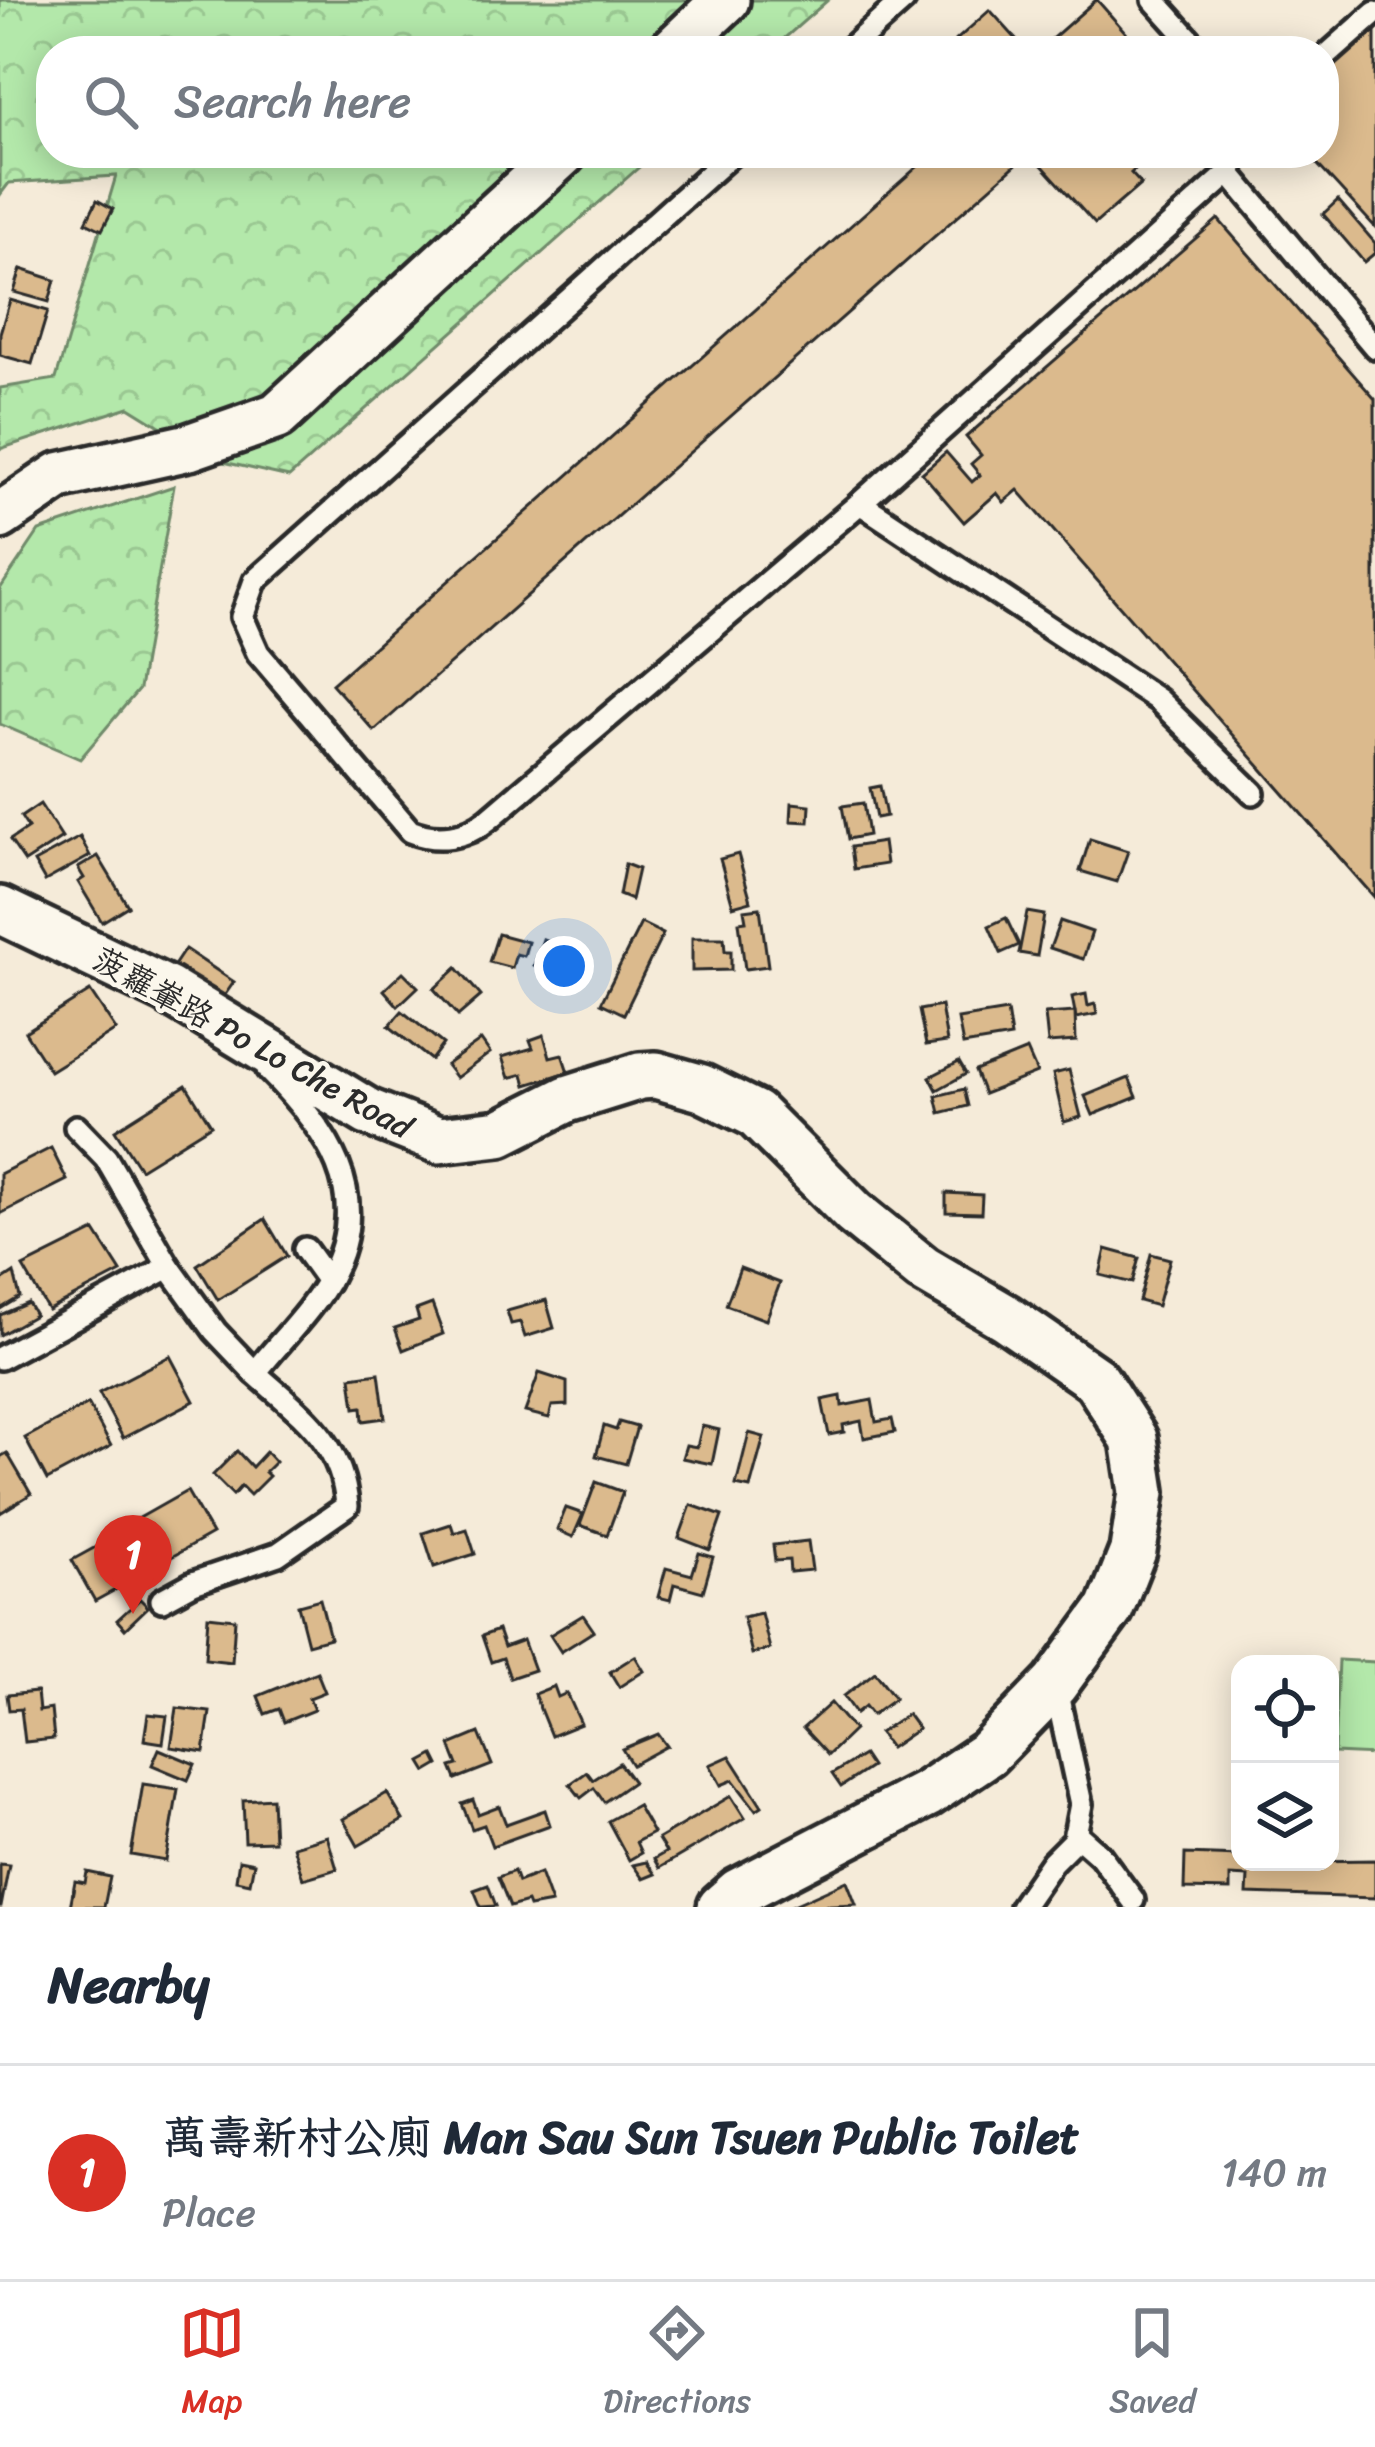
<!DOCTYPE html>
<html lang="en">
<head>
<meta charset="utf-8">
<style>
	body { margin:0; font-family:Sriracha,"LXGW WenKai TC",sans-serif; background:#f6f6f7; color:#1f2937 }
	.controls { position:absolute; right:36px; bottom:36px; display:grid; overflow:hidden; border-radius:24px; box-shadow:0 6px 30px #0003 }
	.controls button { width:108px; height:108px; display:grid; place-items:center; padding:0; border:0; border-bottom:3px solid #e0e1e3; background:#fff; color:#1f2937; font:60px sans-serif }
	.you { position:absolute; left:564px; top:966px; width:42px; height:42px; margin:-30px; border:9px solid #fff; border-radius:50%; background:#1a73e8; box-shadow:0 0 0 18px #1a73e833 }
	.badge { display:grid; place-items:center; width:78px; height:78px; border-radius:50%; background:#d93025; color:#fff; font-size:39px; font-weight:700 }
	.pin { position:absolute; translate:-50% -99px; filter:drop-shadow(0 3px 6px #0008) }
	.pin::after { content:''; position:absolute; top:63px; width:42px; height:36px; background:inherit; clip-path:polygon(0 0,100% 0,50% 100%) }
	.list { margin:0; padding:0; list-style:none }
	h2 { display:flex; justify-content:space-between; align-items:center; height:156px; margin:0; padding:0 48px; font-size:51px }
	h2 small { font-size:39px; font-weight:400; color:#747a83 }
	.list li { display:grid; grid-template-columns:78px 1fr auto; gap:36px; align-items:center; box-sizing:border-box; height:216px; padding:0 48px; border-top:3px solid #e0e1e3 }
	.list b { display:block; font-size:45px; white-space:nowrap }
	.list p { margin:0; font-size:39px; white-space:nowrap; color:#747a83 }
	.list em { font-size:39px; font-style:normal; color:#747a83 }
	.icon { flex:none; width:66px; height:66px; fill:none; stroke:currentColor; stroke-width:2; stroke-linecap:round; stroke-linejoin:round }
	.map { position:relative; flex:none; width:1375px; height:1907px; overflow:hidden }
	.search { position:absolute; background:#fff; box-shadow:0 6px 30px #0003; left:36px; right:36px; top:36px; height:132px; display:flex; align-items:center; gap:30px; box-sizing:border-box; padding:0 42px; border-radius:48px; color:#747a83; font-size:45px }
	.sheet { height:372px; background:#fff }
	nav { display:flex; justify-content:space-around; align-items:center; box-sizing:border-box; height:168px; border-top:3px solid #e0e1e3; background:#fff; font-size:33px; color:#747a83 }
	nav a { display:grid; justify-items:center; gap:6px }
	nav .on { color:#d93025 }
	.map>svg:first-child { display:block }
	.grass { fill:#b3e8aa; stroke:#6f8a6a; stroke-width:3 }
	.forest { fill:url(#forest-crowns); stroke:#6f8a6a; stroke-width:3 }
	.building { fill:#dbba8d; stroke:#2b2b2b; stroke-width:3 }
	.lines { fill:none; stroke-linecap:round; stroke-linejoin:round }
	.service-casing { stroke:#2b2b2b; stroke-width:30 }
	.minor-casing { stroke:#2b2b2b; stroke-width:54 }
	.service { stroke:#fbf7ec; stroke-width:21 }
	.minor { stroke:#fbf7ec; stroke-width:45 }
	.labels { text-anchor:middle; stroke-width:9; stroke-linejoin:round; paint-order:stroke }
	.street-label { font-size:33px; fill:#2b2b2b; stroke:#fbf7ec }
</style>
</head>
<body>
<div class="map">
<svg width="1375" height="1907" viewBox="0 0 1375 1907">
	<defs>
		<pattern id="forest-crowns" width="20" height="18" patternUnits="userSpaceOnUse" patternTransform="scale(3)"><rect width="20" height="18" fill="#b3e8aa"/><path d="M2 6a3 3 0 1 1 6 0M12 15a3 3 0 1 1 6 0" fill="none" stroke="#9ac792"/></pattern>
	</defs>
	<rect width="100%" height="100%" fill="#f5ebd9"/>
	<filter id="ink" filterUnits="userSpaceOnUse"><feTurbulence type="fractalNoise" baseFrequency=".00833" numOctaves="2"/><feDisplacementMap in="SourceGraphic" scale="24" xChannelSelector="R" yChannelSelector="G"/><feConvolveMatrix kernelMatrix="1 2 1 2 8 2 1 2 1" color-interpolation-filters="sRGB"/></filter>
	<g filter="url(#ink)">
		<polygon class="grass" points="1338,1660 1375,1662 1375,1755 1334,1753"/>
		<g class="forest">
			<polygon points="0,0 828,0 770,51 51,51 51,153 655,153 289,477 215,460 129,407 0,449 0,388 56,379 116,176 9,183 0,195"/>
			<polygon points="174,486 139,689 80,759 0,724 0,589 39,531"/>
		</g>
		<g class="building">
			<polygon points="1097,0 1142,51 1038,51 1096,0"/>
			<polygon points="990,10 1027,51 944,51"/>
			<polygon points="1375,28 1375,227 1307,153 1324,153 1324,74"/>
			<polygon points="933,153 1029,153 374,731 332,684"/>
			<polygon points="1031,153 1153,153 1131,173 1141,184 1095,224"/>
			<polygon points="97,200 113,209 102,230 86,222"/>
			<polygon points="1338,200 1375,243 1375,253 1364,262 1323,214"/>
			<polygon points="1218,219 1375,399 1375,898 1018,490 1004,502 997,493 964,522 922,473 946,452 972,482 980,475 971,464 981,455 966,437"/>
			<polygon points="21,269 55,280 49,302 14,292"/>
			<polygon points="10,300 48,311 32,364 0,355 0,333"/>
			<polygon points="880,786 886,816 876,818 870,788"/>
			<polygon points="792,803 810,805 809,822 791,821"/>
			<polygon points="863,803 868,835 848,839 842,806"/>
			<polygon points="40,804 62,838 25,862 10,840 28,828 21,817"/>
			<polygon points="80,837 90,856 45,881 34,862"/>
			<polygon points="1090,839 1128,851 1117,882 1080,871"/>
			<polygon points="883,842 886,864 854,869 851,847"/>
			<polygon points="738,854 751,901 733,906 720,859"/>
			<polygon points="98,856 128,906 102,922 78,882 84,878 78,868"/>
			<polygon points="625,864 638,869 631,900 619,895"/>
			<polygon points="760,908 768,966 745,969 739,922 746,921 744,910"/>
			<polygon points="1027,912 1044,915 1037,956 1019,953"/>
			<polygon points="1006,918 1019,945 1001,953 989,926"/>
			<polygon points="1060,921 1092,932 1083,959 1050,948"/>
			<polygon points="641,923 663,934 624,1014 601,1003"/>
			<polygon points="498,934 528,942 524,956 516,954 512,968 489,962"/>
			<polygon points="692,938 724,938 725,951 731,951 731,970 692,971"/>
			<polygon points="543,939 569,949 559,974 534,965"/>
			<polygon points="185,949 234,982 220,1002 171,970"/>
			<polygon points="457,968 481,996 458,1016 434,989"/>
			<polygon points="403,972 418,987 398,1006 384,990"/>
			<polygon points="90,991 116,1030 50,1071 25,1032"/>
			<polygon points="1086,994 1088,1006 1095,1004 1097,1014 1076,1018 1072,997"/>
			<polygon points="941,1006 947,1042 926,1045 919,1010"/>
			<polygon points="402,1011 443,1044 431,1060 389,1026"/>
			<polygon points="1007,1011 1011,1037 963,1045 958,1019"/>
			<polygon points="1075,1012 1076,1041 1048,1043 1045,1014"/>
			<polygon points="544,1035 550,1057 562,1054 568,1072 526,1085 523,1074 509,1078 502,1057 533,1048 530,1040"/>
			<polygon points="481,1040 490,1053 456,1078 446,1065"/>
			<polygon points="1027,1050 1037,1073 984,1094 975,1071"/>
			<polygon points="959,1062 966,1074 937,1090 930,1077"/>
			<polygon points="1069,1070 1081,1117 1064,1122 1053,1074"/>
			<polygon points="1129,1078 1137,1097 1093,1115 1085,1096"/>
			<polygon points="186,1085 211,1125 140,1169 115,1130"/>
			<polygon points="964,1089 968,1106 940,1113 936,1096"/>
			<polygon points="51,1148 67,1180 0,1214 0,1174"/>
			<polygon points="946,1193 982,1195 981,1213 946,1212"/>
			<polygon points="265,1219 287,1256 218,1300 197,1265"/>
			<polygon points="95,1231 121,1272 48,1310 23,1267"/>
			<polygon points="1106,1249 1139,1258 1132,1283 1100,1275"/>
			<polygon points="1151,1254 1170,1259 1157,1306 1139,1301"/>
			<polygon points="740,1268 780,1283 766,1320 726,1305"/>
			<polygon points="14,1273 20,1297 0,1309 0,1282"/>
			<polygon points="546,1300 554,1328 525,1337 520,1322 511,1324 507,1311"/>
			<polygon points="28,1303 35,1315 0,1335 0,1315"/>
			<polygon points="432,1304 443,1334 403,1350 395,1328 419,1320 416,1310"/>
			<polygon points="170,1356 194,1401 123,1438 99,1393"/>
			<polygon points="379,1373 385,1418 363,1421 362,1407 355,1408 351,1377"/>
			<polygon points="539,1373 567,1382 567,1405 552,1406 549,1418 525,1412"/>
			<polygon points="841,1396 842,1406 872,1400 876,1422 892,1419 895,1432 864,1438 861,1421 843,1425 844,1432 829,1435 822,1400"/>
			<polygon points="88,1404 111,1446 47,1480 25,1438"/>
			<polygon points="619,1422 637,1427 626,1464 596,1456 604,1426 616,1430"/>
			<polygon points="702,1426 719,1430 712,1464 682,1458 686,1445 697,1447"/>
			<polygon points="749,1433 764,1437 750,1488 736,1485"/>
			<polygon points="237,1451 252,1467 266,1452 275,1462 265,1472 269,1476 250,1495 241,1486 233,1495 213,1475"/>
			<polygon points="7,1453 31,1494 0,1513 0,1457"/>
			<polygon points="596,1482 623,1492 607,1535 580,1525"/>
			<polygon points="187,1491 212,1534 159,1564 134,1521"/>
			<polygon points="691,1505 722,1516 710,1550 679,1538"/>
			<polygon points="566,1508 583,1514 573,1537 557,1530"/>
			<polygon points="451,1524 454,1533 467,1529 475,1554 434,1567 423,1533"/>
			<polygon points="125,1531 148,1572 95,1601 72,1560"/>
			<polygon points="808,1541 812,1570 790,1572 789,1560 775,1561 773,1545"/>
			<polygon points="699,1553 713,1557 703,1592 674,1584 670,1600 658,1597 666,1568 692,1575"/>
			<polygon points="140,1599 148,1607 125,1629 117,1620"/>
			<polygon points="320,1599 330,1638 308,1644 298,1605"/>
			<polygon points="761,1613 770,1649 752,1654 743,1617"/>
			<polygon points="583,1615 594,1631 561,1652 550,1635"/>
			<polygon points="208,1616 235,1619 232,1662 205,1659"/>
			<polygon points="498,1630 504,1647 523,1640 534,1670 510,1678 503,1658 491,1662 482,1636"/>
			<polygon points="635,1656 644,1671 619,1687 610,1672"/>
			<polygon points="317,1672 325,1692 309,1698 314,1710 284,1722 279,1709 265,1714 258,1696"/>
			<polygon points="875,1672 895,1698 872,1715 865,1706 856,1713 844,1696"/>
			<polygon points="554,1686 558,1697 567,1693 581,1724 551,1736 534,1694"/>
			<polygon points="37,1692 39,1711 51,1709 54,1739 25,1742 21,1709 9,1710 7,1695"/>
			<polygon points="831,1703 854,1730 828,1755 803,1728"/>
			<polygon points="177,1708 210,1712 204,1752 171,1747"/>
			<polygon points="148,1714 167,1716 163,1743 144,1740"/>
			<polygon points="907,1714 918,1729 890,1748 879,1733"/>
			<polygon points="479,1733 492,1765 456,1779 451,1767 458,1765 450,1745"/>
			<polygon points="658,1734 667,1746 632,1765 622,1749"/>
			<polygon points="159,1749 195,1764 188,1780 152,1765"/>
			<polygon points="434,1755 439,1765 427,1772 421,1762"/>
			<polygon points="863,1755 871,1767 841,1787 832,1774"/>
			<polygon points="730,1756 762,1806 756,1810 733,1780 721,1785 710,1765"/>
			<polygon points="619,1763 633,1782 604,1802 594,1788 581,1798 570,1784 587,1772 593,1780"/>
			<polygon points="143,1784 178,1789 166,1861 131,1855"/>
			<polygon points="387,1793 403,1820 358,1846 343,1819"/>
			<polygon points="731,1796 745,1818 659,1868 654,1859 666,1852 658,1839"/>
			<polygon points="272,1798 274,1841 245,1842 243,1800"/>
			<polygon points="473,1800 478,1814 499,1806 506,1824 545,1810 550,1825 492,1846 484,1825 472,1829 462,1804"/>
			<polygon points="637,1805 653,1833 636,1842 641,1853 629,1860 608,1821"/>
			<polygon points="327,1836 337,1869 303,1879 293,1846"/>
			<polygon points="1185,1854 1240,1856 1240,1862 1375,1860 1375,1898 1247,1894 1248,1877 1230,1876 1230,1890 1184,1889"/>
			<polygon points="239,1860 254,1863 250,1883 236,1880"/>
			<polygon points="646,1862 655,1874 643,1879 633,1865"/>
			<polygon points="0,1864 9,1865 1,1907 0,1907"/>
			<polygon points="514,1871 518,1882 540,1873 551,1903 529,1907 527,1902 510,1907 498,1877"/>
			<polygon points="87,1872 110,1877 104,1907 70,1907 75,1881 85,1883"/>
			<polygon points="847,1881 856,1904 789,1907"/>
			<polygon points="488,1885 496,1906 481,1907 474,1890"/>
		</g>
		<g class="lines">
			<g class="service-casing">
				<g id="service">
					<polyline points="1154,0 1200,51"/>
					<polyline points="847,51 904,0"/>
					<polyline points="1324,58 1375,13"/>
					<path d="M 733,153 L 255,581 L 242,617 L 258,653 L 410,831 C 437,842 466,838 489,819 L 860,503 L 1229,173 L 1239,153"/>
					<polyline points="1229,173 1375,347"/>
					<polyline points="860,503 1158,700 1253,793"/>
					<polyline points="76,1127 106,1158 169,1267"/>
					<polyline points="305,1249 328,1281"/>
					<polyline points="0,1358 169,1267 215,1331 255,1373"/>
					<path d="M 162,1600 L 193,1583 L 278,1554 L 347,1506 C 342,1440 300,1414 255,1373 C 279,1342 312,1311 330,1277 C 375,1195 326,1128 268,1070"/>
					<polyline points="1075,1833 1100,1855 1133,1900"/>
					<polyline points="1021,1907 1052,1862 1074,1840 1081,1804 1055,1685"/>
				</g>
			</g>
			<g class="minor-casing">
				<g id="minor">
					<polyline points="672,51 726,0"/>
					<polyline points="0,516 59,476 189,447 277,416 563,153"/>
					<polyline points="0,910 167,990 368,1112 439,1140 500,1133 567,1099 640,1076 656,1075 702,1088 755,1114 854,1213 923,1269 1005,1317 1096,1380 1134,1439 1142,1492 1133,1551 1110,1609 1055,1684 988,1753 927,1794 738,1892 721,1907"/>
				</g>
			</g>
			<use href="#service" class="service"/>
			<use href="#minor" class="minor"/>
		</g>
	</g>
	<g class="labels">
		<g class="street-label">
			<text transform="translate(253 1042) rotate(29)" y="12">菠蘿輋路 Po Lo Che Road</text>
		</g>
	</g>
</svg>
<div class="controls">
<button><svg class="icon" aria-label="locate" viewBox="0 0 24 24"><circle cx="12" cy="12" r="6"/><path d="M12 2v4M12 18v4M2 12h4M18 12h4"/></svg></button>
<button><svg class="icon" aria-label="layers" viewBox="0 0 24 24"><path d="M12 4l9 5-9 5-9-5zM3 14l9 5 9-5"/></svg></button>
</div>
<div class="you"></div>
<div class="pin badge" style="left:133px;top:1614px">1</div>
<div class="search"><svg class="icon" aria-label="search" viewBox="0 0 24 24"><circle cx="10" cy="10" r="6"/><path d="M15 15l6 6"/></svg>Search here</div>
</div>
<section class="sheet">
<h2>Nearby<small></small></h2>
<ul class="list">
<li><span class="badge">1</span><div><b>萬壽新村公廁 Man Sau Sun Tsuen Public Toilet</b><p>Place</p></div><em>140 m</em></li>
</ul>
</section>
<nav>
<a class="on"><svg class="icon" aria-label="map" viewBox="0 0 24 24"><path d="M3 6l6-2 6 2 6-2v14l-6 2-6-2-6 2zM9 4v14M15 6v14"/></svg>Map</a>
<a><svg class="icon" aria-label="directions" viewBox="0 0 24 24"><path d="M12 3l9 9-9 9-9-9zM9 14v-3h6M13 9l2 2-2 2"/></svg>Directions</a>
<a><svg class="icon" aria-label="saved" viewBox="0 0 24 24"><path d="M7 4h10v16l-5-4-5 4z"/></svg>Saved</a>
</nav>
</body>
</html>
